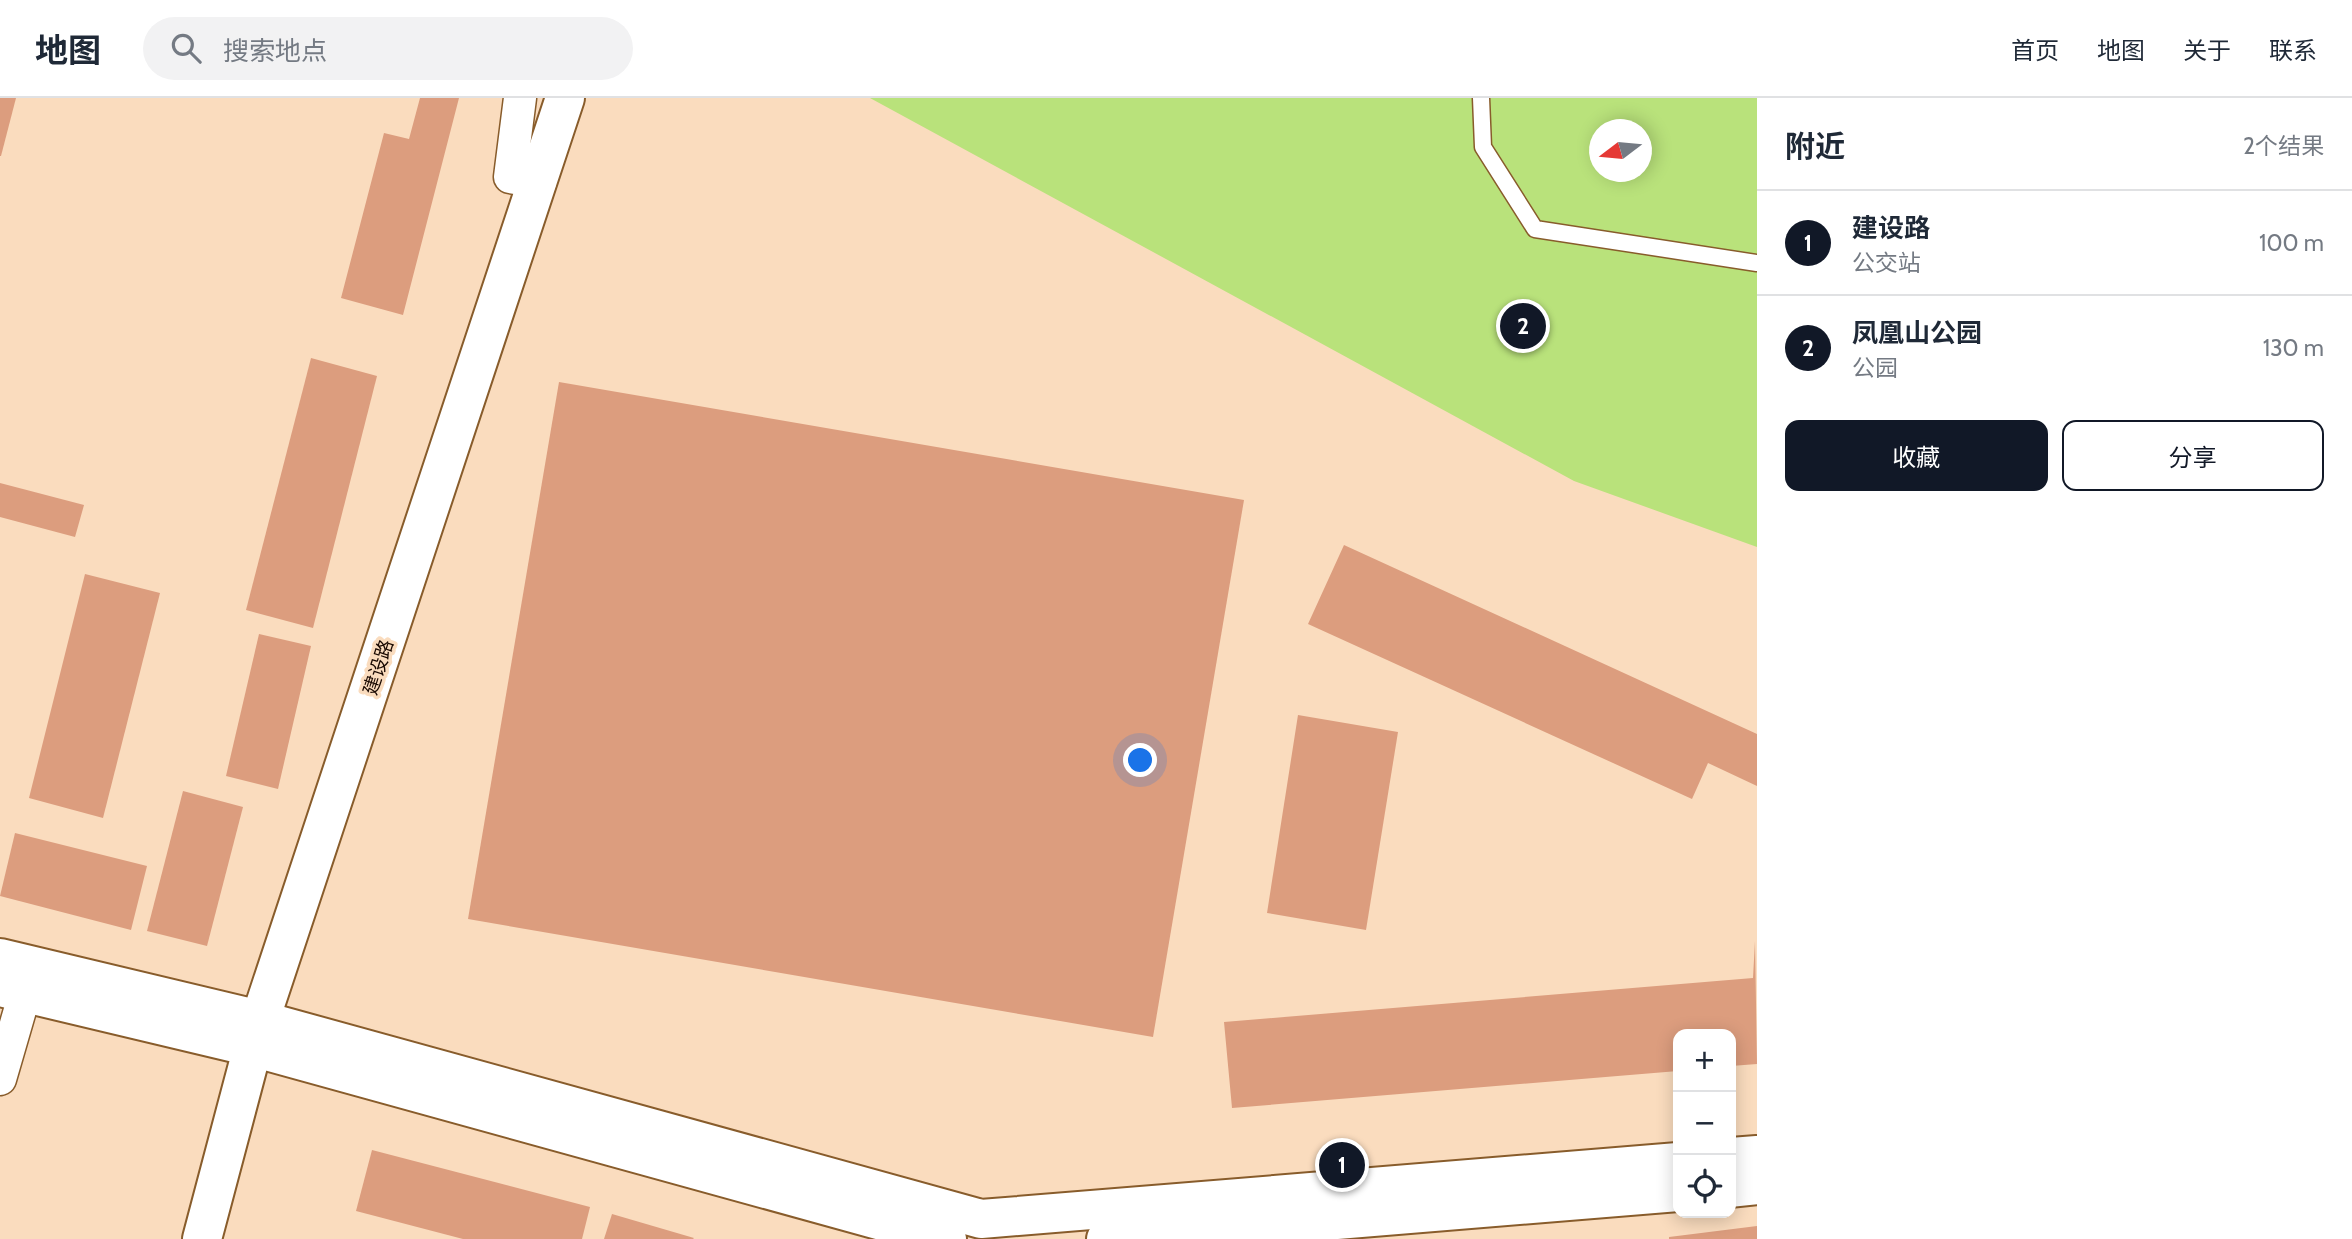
<!DOCTYPE html>
<html lang="zh">
<head>
<meta charset="utf-8">
<style>
	body { margin:0; font-family:Cabin,"Noto Sans SC",sans-serif; background:#f2f2f3; color:#1f2937 }
	.controls { position:absolute; right:21px; bottom:21px; display:grid; overflow:hidden; border-radius:14px; box-shadow:0 4px 18px #0003 }
	.controls button { width:63px; height:63px; display:grid; place-items:center; padding:0; border:0; border-bottom:2px solid #e0e1e3; background:#fff; color:#1f2937; font:35px sans-serif }
	.compass { position:absolute; left:1589px; top:21px; width:63px; height:63px; border-radius:50%; background:#fff; box-shadow:0 4px 18px #0003; rotate:254deg }
	.you { position:absolute; left:1141px; top:663px; width:24px; height:24px; margin:-18px; border:5px solid #fff; border-radius:50%; background:#1a73e8; box-shadow:0 0 0 10px #1a73e833 }
	.badge { display:grid; place-items:center; width:46px; height:46px; border-radius:50%; background:#111827; color:#fff; font-size:23px; font-weight:700 }
	.pin { position:absolute; translate:-50% -50%; border:4px solid #fff; box-shadow:0 2px 7px #0006 }
	.list { margin:0; padding:0; list-style:none }
	h2 { display:flex; justify-content:space-between; align-items:center; height:91px; margin:0; padding:0 28px; font-size:30px }
	h2 small { font-size:23px; font-weight:400; color:#747a83 }
	.list li { display:grid; grid-template-columns:46px 1fr auto; gap:21px; align-items:center; box-sizing:border-box; height:105px; padding:0 28px; border-top:2px solid #e0e1e3 }
	.list b { display:block; font-size:26px; white-space:nowrap }
	.list p { margin:0; font-size:23px; white-space:nowrap; color:#747a83 }
	.list em { font-size:23px; font-style:normal; color:#747a83 }
	.actions { display:flex; gap:14px; padding:21px 28px }
	.actions a { flex:1; padding:16px 0; border:2px solid #111827; border-radius:14px; text-align:center; font-size:24px; color:#111827 }
	.actions .main { background:#111827; color:#fff }
	.icon { flex:none; width:38px; height:38px; fill:none; stroke:currentColor; stroke-width:2; stroke-linecap:round; stroke-linejoin:round }
	.map { position:relative; flex:none; width:1757px; height:1141px; overflow:hidden }
	header { display:flex; align-items:center; gap:42px; box-sizing:border-box; height:98px; padding:0 35px; background:#fff; border-bottom:2px solid #e0e1e3 }
	header strong { font-size:33px }
	nav { display:flex; gap:38px; margin-inline-start:auto; font-size:24px }
	.search { width:490px; height:63px; background:#f2f2f3; display:flex; align-items:center; gap:18px; box-sizing:border-box; padding:0 24px; border-radius:38px; color:#747a83; font-size:26px }
	main { display:flex }
	aside { flex:1; background:#fff }
	.map>svg:first-child { display:block }
	.green { fill:#b9e27b; fill-rule:evenodd }
	.building { fill:#dc9d7e }
	.lines { fill:none; stroke-linecap:round; stroke-linejoin:round }
	.service-casing { stroke:#885c2b; stroke-width:19 }
	.minor-casing { stroke:#885c2b; stroke-width:35 }
	.primary-casing { stroke:#885c2b; stroke-width:42 }
	.service { stroke:#fff; stroke-width:16 }
	.minor { stroke:#fff; stroke-width:32 }
	.primary { stroke:#fff; stroke-width:38 }
	.labels { text-anchor:middle; stroke-width:7; stroke-linejoin:round; paint-order:stroke }
	.street-label { font-size:19px; fill:#180800; stroke:#fadcbe }
</style>
</head>
<body>
<header>
<strong>地图</strong>
<div class="search"><svg class="icon" aria-label="search" viewBox="0 0 24 24"><circle cx="10" cy="10" r="6"/><path d="M15 15l6 6"/></svg>搜索地点</div>
<nav><a>首页</a><a>地图</a><a>关于</a><a>联系</a></nav>
</header>
<main>
<div class="map">
<svg width="1757" height="1141" viewBox="0 0 1757 1141">
	<rect width="100%" height="100%" fill="#fadcbe"/>
	<path class="green" d="M 870,0 L 1757,0 L 1757,449 L 1574,383 ZM 1600,32 L 1642,32 L 1642,74 L 1600,74 Z"/>
	<g class="building">
		<polygon points="0,0 16,0 1,58 0,58"/>
		<polygon points="420,0 459,0 403,217 341,200 384,35 409,41"/>
		<polygon points="311,260 377,278 313,530 246,512"/>
		<polygon points="559,284 1244,402 1153,939 468,821"/>
		<polygon points="0,385 84,407 75,439 0,419"/>
		<polygon points="1344,447 1757,636 1757,688 1708,665 1692,701 1308,526"/>
		<polygon points="85,476 160,495 103,720 29,700"/>
		<polygon points="259,536 311,548 278,691 226,678"/>
		<polygon points="1298,617 1398,634 1366,832 1267,815"/>
		<polygon points="183,693 243,709 207,848 147,833"/>
		<polygon points="15,735 147,768 131,832 0,798"/>
		<polygon points="1755,843 1757,966 1731,968 1731,936 1678,936 1678,973 1232,1010 1224,924 1753,880"/>
		<polygon points="372,1052 590,1109 582,1141 463,1141 356,1113"/>
		<polygon points="612,1116 694,1140 693,1141 604,1141"/>
		<polygon points="1757,1128 1757,1141 1669,1141 1669,1139"/>
	</g>
	<g class="lines">
		<g class="service-casing">
			<polyline id="service" points="1481,0 1483,49 1535,131 1757,165"/>
		</g>
		<g class="minor-casing">
			<g id="minor">
				<polyline points="520,0 510,79 540,84"/>
				<polyline points="0,981 25,895"/>
			</g>
		</g>
		<g class="primary-casing">
			<g id="primary">
				<polyline points="0,860 260,922 981,1121 1678,1064"/>
				<polyline points="0,889 252,949 947,1141"/>
				<polyline points="1731,1059 1757,1057"/>
				<polyline points="1731,1090 1757,1087"/>
				<polyline points="202,1141 260,922 565,0"/>
				<polyline points="1106,1141 1678,1094"/>
			</g>
		</g>
		<use href="#service" class="service"/>
		<use href="#minor" class="minor"/>
		<use href="#primary" class="primary"/>
	</g>
	<g class="labels">
		<g class="street-label">
			<text transform="translate(378 569) rotate(-72)" y="7">建设路</text>
		</g>
	</g>
</svg>
<div class="controls">
<button>+</button>
<button>−</button>
<button><svg class="icon" aria-label="locate" viewBox="0 0 24 24"><circle cx="12" cy="12" r="6"/><path d="M12 2v4M12 18v4M2 12h4M18 12h4"/></svg></button>
</div>
<svg class="compass" viewBox="-18 -18 36 36"><path d="M0-13l5 13h-10z" fill="#e53935"/><path d="M0 13l5-13h-10z" fill="#747a83"/></svg>
<div class="you"></div>
<div class="pin badge" style="left:1342px;top:1067px">1</div>
<div class="pin badge" style="left:1523px;top:228px">2</div>
</div>
<aside>
<h2>附近<small>2个结果</small></h2>
<ul class="list">
<li><span class="badge">1</span><div><b>建设路</b><p>公交站</p></div><em>100 m</em></li>
<li><span class="badge">2</span><div><b>凤凰山公园</b><p>公园</p></div><em>130 m</em></li>
</ul>
<div class="actions"><a class="main">收藏</a><a>分享</a></div>
</aside>
</main>
</body>
</html>
